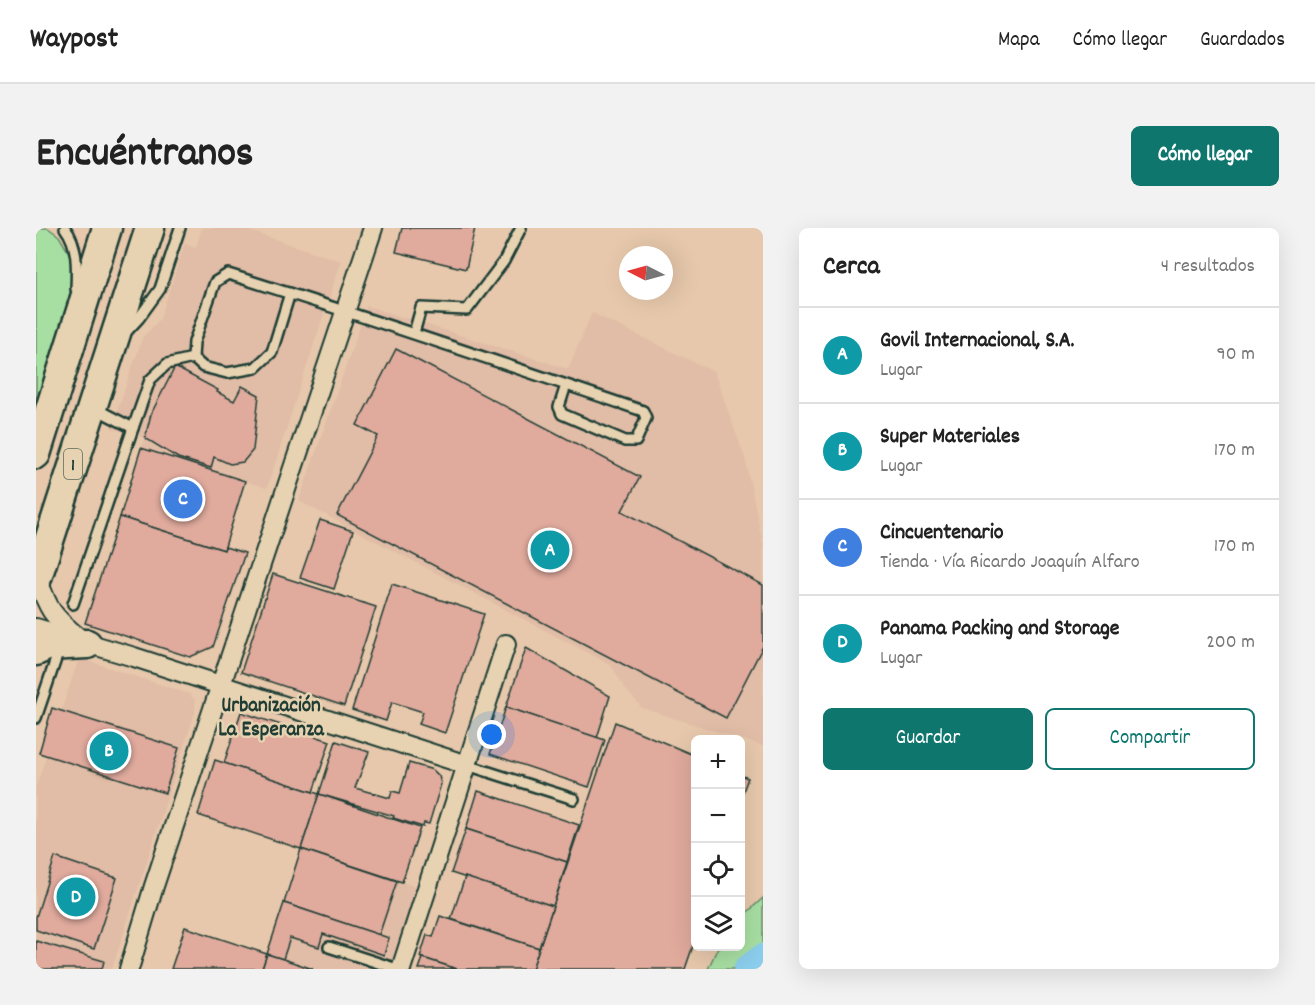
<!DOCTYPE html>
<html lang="es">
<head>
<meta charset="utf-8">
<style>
	body { margin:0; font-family:Dekko,sans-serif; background:#f2f2f2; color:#222 }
	.controls { position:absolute; right:18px; bottom:18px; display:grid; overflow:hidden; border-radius:9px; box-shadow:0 6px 24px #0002 }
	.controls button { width:54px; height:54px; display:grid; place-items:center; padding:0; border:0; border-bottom:2px solid #e0e0e0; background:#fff; color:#222; font:30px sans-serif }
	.compass { position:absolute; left:583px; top:18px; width:54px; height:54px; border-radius:50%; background:#fff; box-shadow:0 6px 24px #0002; rotate:276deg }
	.you { position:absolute; left:456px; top:507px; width:21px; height:21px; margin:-15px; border:4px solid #fff; border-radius:50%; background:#1a73e8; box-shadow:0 0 0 9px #1a73e833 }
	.badge { display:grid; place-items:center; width:39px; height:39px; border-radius:50%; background:#0f766e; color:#fff; font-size:20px; font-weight:700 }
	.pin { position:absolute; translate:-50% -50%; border:3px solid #fff; box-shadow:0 2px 6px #0006 }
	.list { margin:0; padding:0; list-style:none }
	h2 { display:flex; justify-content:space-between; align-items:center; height:78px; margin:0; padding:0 24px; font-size:26px }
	h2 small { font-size:20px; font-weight:400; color:#767676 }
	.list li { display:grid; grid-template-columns:39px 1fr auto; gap:18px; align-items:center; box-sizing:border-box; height:96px; padding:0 24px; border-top:2px solid #e0e0e0 }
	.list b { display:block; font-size:22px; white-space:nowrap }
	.list p { margin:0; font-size:20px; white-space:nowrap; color:#767676 }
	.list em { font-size:20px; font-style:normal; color:#767676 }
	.actions { display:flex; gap:12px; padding:18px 24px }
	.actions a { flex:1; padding:14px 0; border:2px solid #0f766e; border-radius:9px; text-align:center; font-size:21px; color:#0f766e }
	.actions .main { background:#0f766e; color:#fff }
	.icon { flex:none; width:33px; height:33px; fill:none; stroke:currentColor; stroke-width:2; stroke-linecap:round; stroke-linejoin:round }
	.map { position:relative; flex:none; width:727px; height:741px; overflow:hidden; border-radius:9px }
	header { display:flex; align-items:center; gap:36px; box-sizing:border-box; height:84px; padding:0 30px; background:#fff; border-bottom:2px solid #e0e0e0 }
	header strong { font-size:28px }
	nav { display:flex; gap:33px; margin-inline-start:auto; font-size:21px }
	.intro { display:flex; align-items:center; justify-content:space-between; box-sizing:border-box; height:144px; padding:0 36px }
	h1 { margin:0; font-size:42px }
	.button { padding:15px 27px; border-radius:9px; background:#0f766e; color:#fff; font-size:21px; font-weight:700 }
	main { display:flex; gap:36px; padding:0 36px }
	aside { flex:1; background:#fff; border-radius:9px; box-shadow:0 6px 24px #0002 }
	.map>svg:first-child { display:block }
	.built { fill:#e1bca6 }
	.green { fill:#a7dea2; stroke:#638e6b; stroke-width:1.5 }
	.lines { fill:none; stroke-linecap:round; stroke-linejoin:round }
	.river { stroke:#8bcdec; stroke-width:27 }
	.building { fill:#e0aa9d; stroke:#1f3d34; stroke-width:1.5 }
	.service-casing { stroke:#1f3d34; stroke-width:14 }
	.minor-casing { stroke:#1f3d34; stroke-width:22 }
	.primary-casing { stroke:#1f3d34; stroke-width:33 }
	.service { stroke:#e7d3b1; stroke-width:9 }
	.minor { stroke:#e7d3b1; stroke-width:18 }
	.primary { stroke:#e7d3b1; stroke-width:28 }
	.labels { text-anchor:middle; stroke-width:5; stroke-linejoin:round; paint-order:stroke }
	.shield { fill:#e7d3b1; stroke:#5b6a5a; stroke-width:1.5 }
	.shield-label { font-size:18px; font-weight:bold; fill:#1f3d34 }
	.neighbourhood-label { font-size:21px; font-weight:bold; fill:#1f3d34; stroke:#e7d3b1 }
</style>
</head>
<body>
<header>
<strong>Waypost</strong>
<nav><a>Mapa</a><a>Cómo llegar</a><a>Guardados</a></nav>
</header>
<div class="intro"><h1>Encuéntranos</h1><a class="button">Cómo llegar</a></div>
<main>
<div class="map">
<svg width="727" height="741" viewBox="0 0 727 741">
	<rect width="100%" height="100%" fill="#e7c8ac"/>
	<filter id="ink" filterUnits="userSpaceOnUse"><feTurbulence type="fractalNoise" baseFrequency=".0167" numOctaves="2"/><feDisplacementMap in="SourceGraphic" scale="12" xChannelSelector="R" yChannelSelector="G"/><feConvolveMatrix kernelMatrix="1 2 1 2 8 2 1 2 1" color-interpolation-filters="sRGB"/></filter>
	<g filter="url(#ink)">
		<g class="built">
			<polygon points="166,0 204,0 305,33 231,260 105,220 109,210 75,200 107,109 124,91 149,15 160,19"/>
			<polygon points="331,78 532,141 556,85 678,144 709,230 727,317 727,518 606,480 588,459 575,437 263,273"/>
			<polygon points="43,430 153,466 159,473 159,484 76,741 0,741 0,559"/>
			<polygon points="265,621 380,659 353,741 277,741 231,726"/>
		</g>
		<g class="green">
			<polygon points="0,0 12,0 23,8 37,32 37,53 32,73 0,181"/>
			<polygon points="727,670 727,741 672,741 682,719 704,718 705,690"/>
		</g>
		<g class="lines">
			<polyline class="river" points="711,741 727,729"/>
		</g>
		<g class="building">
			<polygon points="366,0 439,0 430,41 360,24"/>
			<polygon points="360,121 604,249 586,283 727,357 727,418 690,490 301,287 342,208 321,197"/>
			<polygon points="139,139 182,162 181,164 198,173 206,158 223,167 217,222 207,234 194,236 178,229 175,240 142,230 109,210 115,186"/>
			<polygon points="105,220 209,253 188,322 84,289"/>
			<polygon points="84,289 188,322 189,319 209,325 177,419 154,429 49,395"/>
			<polygon points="284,292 317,303 298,361 264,350"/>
			<polygon points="237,346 340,379 308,478 205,444"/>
			<polygon points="356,356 448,386 409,505 383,496 387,484 356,474 350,493 316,482"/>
			<polygon points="490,420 574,468 561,510 470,479"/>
			<polygon points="470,479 569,512 553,559 454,526"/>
			<polygon points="16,480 143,520 129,565 3,525"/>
			<polygon points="205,484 294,513 277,564 188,535"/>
			<polygon points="579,494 660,528 660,709 649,741 496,741"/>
			<polygon points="300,513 333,524 319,560 354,570 356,563 364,565 373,535 397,542 403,548 405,556 393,596 388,595 387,599 357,590 358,588 283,566"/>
			<polygon points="179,532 283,566 265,621 162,587"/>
			<polygon points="704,547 712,550 704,572"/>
			<polygon points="442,563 543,597 531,634 430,601"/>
			<polygon points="283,566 384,600 366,654 265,621"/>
			<polygon points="430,601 531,634 517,678 415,645"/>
			<polygon points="265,621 361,653 343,707 248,675"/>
			<polygon points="19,629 81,650 58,721 0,702 0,689"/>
			<polygon points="429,649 517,678 503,720 415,691"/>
			<polygon points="248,675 353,710 348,727 287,706 283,719 254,710 247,731 231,726"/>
			<polygon points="404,688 503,720 496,741 421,741 384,729 391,707 397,709"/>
			<polygon points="149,699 231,726 226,741 135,741"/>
			<polygon points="0,713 68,733 66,741 0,741"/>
			<polygon points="231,726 247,731 277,741 226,741"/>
			<polygon points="387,730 421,741 383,741"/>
		</g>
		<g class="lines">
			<g class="service-casing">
				<g id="service">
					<path d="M 29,0 C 42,17 41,40 40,61"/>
					<path d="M 254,65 L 236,124 L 219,140 L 191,145 L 167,139 L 157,130 L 158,114 L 179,54 L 192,46 C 331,89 469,136 607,183 L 610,190 L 600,213 L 589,213 L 526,186 L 523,179 L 530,157"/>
					<polyline points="92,102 103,90 124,61 144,0"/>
					<polyline points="378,105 385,80 431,82 468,33 485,0"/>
					<polyline points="60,181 97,200 114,152 131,136 157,130"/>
					<polyline points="37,376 97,200"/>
					<polyline points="0,490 23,422"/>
					<polyline points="431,537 538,571"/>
					<polyline points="293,719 361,741"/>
				</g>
			</g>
			<g class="minor-casing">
				<g id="minor">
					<path d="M 1,349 C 12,381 16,388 42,409"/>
					<polyline points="0,400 98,429 431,537"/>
					<polyline points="93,741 118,658 337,0"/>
					<polyline points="365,741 470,416"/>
				</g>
			</g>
			<g class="primary-casing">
				<g id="primary">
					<polyline points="0,226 71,0"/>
					<polyline points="0,353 114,0"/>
					<polyline points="0,423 11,418 51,416"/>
				</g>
			</g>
			<use href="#service" class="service"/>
			<use href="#minor" class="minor"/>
			<use href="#primary" class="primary"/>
		</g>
	</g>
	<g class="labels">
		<rect class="shield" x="28" y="221" width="18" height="30" rx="4.5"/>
		<g class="shield-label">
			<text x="37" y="242">1</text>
		</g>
		<g class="neighbourhood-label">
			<text x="235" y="483">Urbanización<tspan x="235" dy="24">La Esperanza</tspan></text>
		</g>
	</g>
</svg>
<div class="controls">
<button>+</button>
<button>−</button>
<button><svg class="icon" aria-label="locate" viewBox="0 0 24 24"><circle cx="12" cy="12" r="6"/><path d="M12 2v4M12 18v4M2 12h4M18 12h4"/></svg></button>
<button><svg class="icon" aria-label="layers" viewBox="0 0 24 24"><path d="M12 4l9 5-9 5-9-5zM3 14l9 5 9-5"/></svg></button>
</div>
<svg class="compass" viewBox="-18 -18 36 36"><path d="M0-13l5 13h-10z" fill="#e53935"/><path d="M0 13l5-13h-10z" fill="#767676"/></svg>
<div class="you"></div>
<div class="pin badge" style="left:514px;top:322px;background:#0f9aa8">A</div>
<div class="pin badge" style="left:73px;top:523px;background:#0f9aa8">B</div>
<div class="pin badge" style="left:147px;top:271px;background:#3f7fe0">C</div>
<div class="pin badge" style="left:40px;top:669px;background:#0f9aa8">D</div>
</div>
<aside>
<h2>Cerca<small>4 resultados</small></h2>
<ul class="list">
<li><span class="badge" style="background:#0f9aa8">A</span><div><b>Govil Internacional, S.A.</b><p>Lugar</p></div><em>90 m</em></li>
<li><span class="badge" style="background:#0f9aa8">B</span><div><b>Super Materiales</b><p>Lugar</p></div><em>170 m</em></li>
<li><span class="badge" style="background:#3f7fe0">C</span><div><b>Cincuentenario</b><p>Tienda · Vía Ricardo Joaquín Alfaro</p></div><em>170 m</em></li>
<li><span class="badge" style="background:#0f9aa8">D</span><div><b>Panama Packing and Storage</b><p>Lugar</p></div><em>200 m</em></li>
</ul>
<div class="actions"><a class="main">Guardar</a><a>Compartir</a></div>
</aside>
</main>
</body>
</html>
